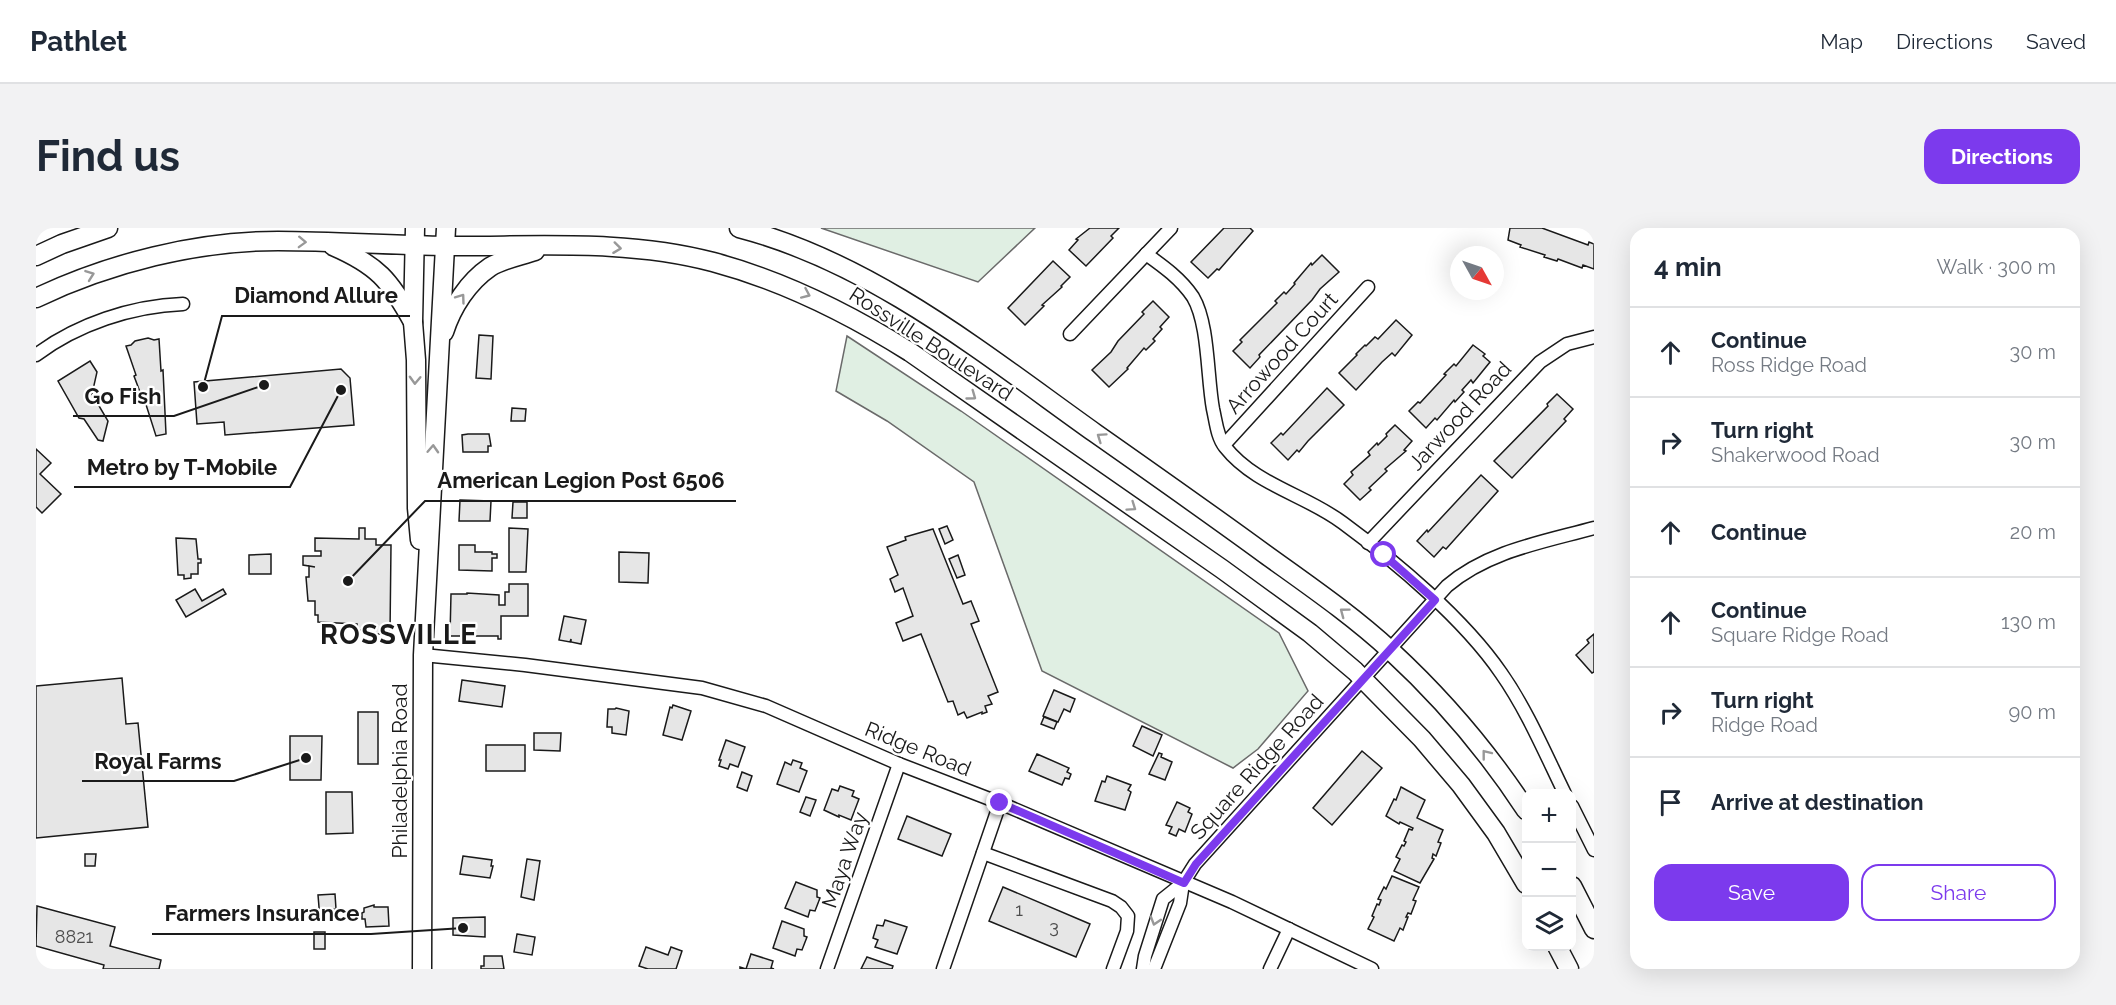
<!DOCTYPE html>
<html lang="en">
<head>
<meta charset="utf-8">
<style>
	body { margin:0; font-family:Raleway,sans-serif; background:#f2f2f3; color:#1f2937 }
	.controls { position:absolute; right:18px; bottom:18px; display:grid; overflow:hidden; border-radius:12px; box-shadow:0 6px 24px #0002 }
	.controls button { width:54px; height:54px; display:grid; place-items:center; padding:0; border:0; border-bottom:2px solid #e0e1e3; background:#fff; color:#1f2937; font:30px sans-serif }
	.compass { position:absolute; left:1414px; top:18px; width:54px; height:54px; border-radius:50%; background:#fff; box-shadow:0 6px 24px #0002; rotate:130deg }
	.stop { position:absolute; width:18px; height:18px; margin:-14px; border:4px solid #7c3aed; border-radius:50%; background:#fff }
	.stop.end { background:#7c3aed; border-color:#fff; box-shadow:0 2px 6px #0008 }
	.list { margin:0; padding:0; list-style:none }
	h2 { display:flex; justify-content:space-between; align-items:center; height:78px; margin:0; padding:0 24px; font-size:26px }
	h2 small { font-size:20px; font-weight:400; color:#747a83 }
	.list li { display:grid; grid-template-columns:39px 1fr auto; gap:18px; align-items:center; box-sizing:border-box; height:90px; padding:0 24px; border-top:2px solid #e0e1e3 }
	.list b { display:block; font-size:22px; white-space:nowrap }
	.list p { margin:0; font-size:20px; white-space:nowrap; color:#747a83 }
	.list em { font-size:20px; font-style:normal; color:#747a83 }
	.actions { display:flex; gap:12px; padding:18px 24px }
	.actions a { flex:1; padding:14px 0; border:2px solid #7c3aed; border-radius:18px; text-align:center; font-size:21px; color:#7c3aed }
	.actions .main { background:#7c3aed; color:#fff }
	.icon { flex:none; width:33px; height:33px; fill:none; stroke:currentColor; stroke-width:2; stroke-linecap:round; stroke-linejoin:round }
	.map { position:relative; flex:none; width:1558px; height:741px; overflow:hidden; border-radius:18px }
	header { display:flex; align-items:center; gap:36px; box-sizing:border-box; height:84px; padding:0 30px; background:#fff; border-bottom:2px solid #e0e1e3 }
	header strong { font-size:28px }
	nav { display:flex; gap:33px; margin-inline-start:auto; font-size:21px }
	.intro { display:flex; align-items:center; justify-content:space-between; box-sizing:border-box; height:144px; padding:0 36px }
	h1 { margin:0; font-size:42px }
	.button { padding:15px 27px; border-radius:18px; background:#7c3aed; color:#fff; font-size:21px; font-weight:700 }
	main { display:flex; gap:36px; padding:0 36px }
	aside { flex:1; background:#fff; border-radius:18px; box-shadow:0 6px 24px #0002 }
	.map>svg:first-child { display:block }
	.green { fill:#e0efe3; stroke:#6a6a6a; stroke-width:1.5 }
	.building { fill:#e6e6e6; stroke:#1a1a1a; stroke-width:1.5 }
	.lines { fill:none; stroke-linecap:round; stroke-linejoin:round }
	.street-casing { stroke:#1a1a1a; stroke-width:15 }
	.secondary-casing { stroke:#1a1a1a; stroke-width:21 }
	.street { stroke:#fff; stroke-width:12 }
	.secondary { stroke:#fff; stroke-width:18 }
	.oneway { stroke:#989898 }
	.route { stroke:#7c3aed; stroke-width:8 }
	.labels { text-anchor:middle; stroke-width:4.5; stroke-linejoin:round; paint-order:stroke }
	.number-label { font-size:18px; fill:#4d4d4d }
	.street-label { font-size:21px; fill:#1a1a1a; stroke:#fff }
	.district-label { font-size:27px; font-weight:bold; letter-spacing:1.5px; fill:#1a1a1a; stroke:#fff }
	.leader { fill:none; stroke:#1a1a1a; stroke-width:2 }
	.callout-dot { fill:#1a1a1a; stroke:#fff; stroke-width:2 }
	.callout-label { font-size:22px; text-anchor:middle; font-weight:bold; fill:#1a1a1a; stroke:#fff; stroke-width:4.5; stroke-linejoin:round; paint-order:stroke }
</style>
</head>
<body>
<header>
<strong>Pathlet</strong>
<nav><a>Map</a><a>Directions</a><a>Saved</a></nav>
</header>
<div class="intro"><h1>Find us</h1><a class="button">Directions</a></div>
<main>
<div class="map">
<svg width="1558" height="741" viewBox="0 0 1558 741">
	<rect width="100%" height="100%" fill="#fff"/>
	<g class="green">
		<polygon points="785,0 999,0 942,54"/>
		<polygon points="811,108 925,183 1243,405 1272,463 1222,521 1197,540 1006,443 938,254 851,193 800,163"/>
	</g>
	<g class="building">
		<polygon points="1054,0 1083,0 1075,8 1077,10 1050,38 1033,22 1042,12 1040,11"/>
		<polygon points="1188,0 1214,0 1217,3 1183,42 1181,41 1172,50 1155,34"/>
		<polygon points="1474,0 1506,0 1552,17 1553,14 1558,16 1558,41 1547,37 1546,40 1522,31 1521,33 1508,29 1509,27 1484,19 1485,17 1472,12"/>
		<polygon points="1286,27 1303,44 1284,61 1276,72 1223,127 1224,129 1214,140 1197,123 1206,114 1204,112 1241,75 1239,73 1248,64 1250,66 1259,56 1258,55 1275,35 1276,37"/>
		<polygon points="1017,33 1034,49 1025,58 1026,59 1006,77 1008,78 989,97 972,80"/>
		<polygon points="1117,73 1133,89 1124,99 1126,101 1117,111 1119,113 1110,122 1108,120 1091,140 1092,141 1073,159 1056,142 1075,124 1082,113 1108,86 1106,84"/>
		<polygon points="1360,92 1376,107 1359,128 1356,125 1346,134 1320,162 1303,145 1321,127 1320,126 1329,117 1330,118 1339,109 1342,111"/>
		<polygon points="443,107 457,108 455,151 440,150"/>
		<polygon points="112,110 118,112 123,111 125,143 127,142 130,206 120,208 106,164 104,164 98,148 100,147 90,118 95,117 99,113"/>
		<polygon points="1437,117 1449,126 1447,128 1454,134 1437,155 1435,152 1426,162 1428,164 1419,174 1418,172 1401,192 1399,190 1390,200 1373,183 1382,174 1384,175 1410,147 1408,146 1418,136 1420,138"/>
		<polygon points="54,133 61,144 56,166 72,193 67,213 62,212 48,191 43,190 22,153"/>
		<polygon points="305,141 314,150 318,197 189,207 188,194 161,196 158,154"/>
		<polygon points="1291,160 1308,177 1272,213 1263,224 1261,222 1252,232 1235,215 1245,205 1247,207"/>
		<polygon points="1521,166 1537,181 1528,191 1530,193 1476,250 1458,233 1512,178 1511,176"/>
		<polygon points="476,180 490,181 489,193 475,193"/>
		<polygon points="1359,197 1376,213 1368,222 1370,223 1349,241 1351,243 1333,260 1335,262 1324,272 1308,256 1317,247 1315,244 1334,227 1332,224 1341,215 1342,217 1351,208 1350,206"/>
		<polygon points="432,206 453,206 455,218 452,218 452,224 427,224 426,207"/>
		<polygon points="0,221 15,235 4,246 25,266 6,285 0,279"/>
		<polygon points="1445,247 1462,263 1410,321 1407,319 1398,329 1381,313 1391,302 1392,304"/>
		<polygon points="424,272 455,273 454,293 423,293"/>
		<polygon points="477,274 491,274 491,290 476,290"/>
		<polygon points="911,298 917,312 909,316 903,301"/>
		<polygon points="323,300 329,300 329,311 340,311 340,317 355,317 354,406 333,406 333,402 321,402 321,396 282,394 282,387 279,387 279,373 272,373 270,349 273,349 273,338 279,339 267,337 267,328 285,328 285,323 279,323 279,310 323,311"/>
		<polygon points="473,300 492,301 490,344 473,344"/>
		<polygon points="897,301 927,376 935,373 943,393 935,396 962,464 952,468 956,476 949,478 951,484 946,486 946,484 931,490 928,484 922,487 917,473 912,474 885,406 867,413 860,395 877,388 867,360 859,364 854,351 862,347 851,319 870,312 869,309"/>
		<polygon points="140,310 160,311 162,331 165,331 165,335 162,335 162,346 155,346 155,350 148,351 148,347 142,347"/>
		<polygon points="423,317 439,317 439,324 456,324 456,326 461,326 461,330 456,330 456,343 423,342"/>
		<polygon points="583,324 613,325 612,355 583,354"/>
		<polygon points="235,326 235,346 213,346 213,327"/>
		<polygon points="922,327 929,347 921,350 913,331"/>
		<polygon points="473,356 492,356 492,388 465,388 465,411 462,411 462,408 414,408 415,366 431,366 431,365 463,367 463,377 469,377 469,364 473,364"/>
		<polygon points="159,361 166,373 187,361 190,366 150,389 140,372"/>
		<polygon points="528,388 550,392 545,416 535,414 535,411 534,414 523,412"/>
		<polygon points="1558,406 1558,444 1556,445 1540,427 1553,415 1551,412"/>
		<polygon points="86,450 90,496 102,495 112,599 0,610 0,458"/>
		<polygon points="426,452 469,458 466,479 423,473"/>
		<polygon points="1018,462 1039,471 1034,484 1028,481 1022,494 1007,488"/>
		<polygon points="637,477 655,483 646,512 627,507 634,479 636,480"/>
		<polygon points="580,480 593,483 590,507 576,505 576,499 571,499 572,481 579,481"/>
		<rect x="322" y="484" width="20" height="52"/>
		<polygon points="1008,489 1021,494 1018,501 1005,496"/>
		<polygon points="1106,498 1126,507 1117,528 1097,518"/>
		<polygon points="498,505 525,505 524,523 498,522"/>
		<polygon points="254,508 286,508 285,552 254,552"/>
		<polygon points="690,512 709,519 702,539 694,536 692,541 683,538 685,532 683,532"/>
		<rect x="450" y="517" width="39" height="26"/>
		<polygon points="1326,523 1346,540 1296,597 1277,580"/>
		<polygon points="1123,525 1126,526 1125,529 1136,534 1129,552 1113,546"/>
		<polygon points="1001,526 1033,540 1031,544 1035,546 1033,551 1029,550 1026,557 993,543"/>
		<polygon points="757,532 766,535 764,540 771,543 763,564 741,556 749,534 755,537"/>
		<polygon points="706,544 716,548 711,563 701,559"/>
		<polygon points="1071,548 1095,557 1092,562 1095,564 1089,582 1059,573 1066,553 1069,554"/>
		<polygon points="804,558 818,563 816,568 823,571 815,592 803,587 803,589 788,582 796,561 802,563"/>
		<polygon points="1365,559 1389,572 1381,590 1407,602 1402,614 1405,615 1400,628 1397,626 1396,630 1398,631 1384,655 1358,643 1364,631 1360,629 1366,617 1368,618 1370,614 1368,613 1373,601 1376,602 1377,600 1364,594 1363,596 1350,588 1358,571 1360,572"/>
		<polygon points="290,564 316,564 317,605 290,606"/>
		<polygon points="770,569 780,572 774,588 764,584"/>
		<polygon points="1141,574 1154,580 1152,584 1156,586 1149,604 1143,601 1140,608 1133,605 1136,599 1130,597"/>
		<polygon points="871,588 915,606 906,628 862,611"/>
		<polygon points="49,626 60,626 59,638 49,638"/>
		<polygon points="427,628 456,632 455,638 457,638 454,650 424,646"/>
		<polygon points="491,631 504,633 498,672 485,669"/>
		<polygon points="1356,648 1383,659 1377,672 1380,673 1375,686 1372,685 1370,689 1372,689 1367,702 1364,700 1358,713 1332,701 1338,689 1336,688 1341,676 1343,677 1345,672 1342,671 1348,659 1350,661"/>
		<polygon points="760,654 781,662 781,669 784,670 779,683 774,682 772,689 749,680"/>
		<polygon points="967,659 1054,696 1040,729 953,693"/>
		<polygon points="299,666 300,681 288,682 289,691 284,691 282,667"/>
		<polygon points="338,677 338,679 352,679 353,698 330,699 329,691 326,691 326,685 328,684 328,680"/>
		<polygon points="1,678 79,699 74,718 125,732 123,741 67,741 68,737 0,718"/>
		<polygon points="449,689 449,709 417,707 417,690"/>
		<polygon points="849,692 871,699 861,726 839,719 842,712 837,710 841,697 847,698"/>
		<polygon points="746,693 768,701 768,708 771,709 766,722 761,721 759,728 737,720"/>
		<rect x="278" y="704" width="11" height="17"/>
		<polygon points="481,706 499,709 496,727 478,724"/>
		<polygon points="610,719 632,727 635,719 646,723 640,741 612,741 603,738"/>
		<polygon points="715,726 737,733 735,740 738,741 704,741 704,739 710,741"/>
		<polygon points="448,728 466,728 468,741 445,741 445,738 448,738"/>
		<polygon points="831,729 857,738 856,741 825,741"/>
	</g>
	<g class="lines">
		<g class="street-casing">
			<g id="street">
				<path d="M 1110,26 C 1127,38 1145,51 1157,69 C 1173,96 1171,149 1177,181 C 1180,194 1181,209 1189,219 C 1219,257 1270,267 1307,295 C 1360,334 1428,391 1465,445 C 1491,482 1509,525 1529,566"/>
				<polyline points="1034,106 1135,0"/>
				<path d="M 0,127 C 41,96 96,78 147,76"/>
				<polyline points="1188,217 1332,59"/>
				<polyline points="1332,315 1504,134 1531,116 1558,109"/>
				<polyline points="387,427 489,437 666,460 730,478 863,536 964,575 1196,674 1336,741"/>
				<polyline points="1536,578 1558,622"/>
				<polyline points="947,625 1076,673 1085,679 1092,688 1091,703 1077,741"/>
				<polyline points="791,741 863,536"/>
				<polyline points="907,741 964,575"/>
				<path d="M 1107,741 L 1109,728 L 1127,671 L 1147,655 L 1159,636 L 1411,358 C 1452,323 1507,314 1558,300"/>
				<polyline points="1118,741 1144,675 1147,655"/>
				<polyline points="1234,741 1253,701"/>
			</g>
		</g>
		<g class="secondary-casing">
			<g id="secondary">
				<polyline points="379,0 377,94 380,132 381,280 384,312"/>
				<path d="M 703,0 C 837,35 948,126 1059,205 C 1116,245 1173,285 1229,326 C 1272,357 1316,387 1355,423 C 1407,471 1452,524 1490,582"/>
				<path d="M 297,18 C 341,37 354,52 377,94"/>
				<polyline points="0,28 26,16 72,0"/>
				<path d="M 0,70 C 74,35 160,13 242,13 C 302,13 363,18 423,18 C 508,18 594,12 677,34 C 748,53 812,85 874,124 L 1186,341 L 1274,405 L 1319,443 L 1386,511 L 1425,557 L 1460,605 L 1490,656"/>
				<path d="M 408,104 C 416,79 432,54 454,39 C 467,31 484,28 499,23"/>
				<polyline points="1536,658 1558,701"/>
				<polyline points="1521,718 1533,741"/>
				<polyline points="386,741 387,427 410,0"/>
			</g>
		</g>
		<use href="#street" class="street"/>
		<use href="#secondary" class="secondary"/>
	</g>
	<defs><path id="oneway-chevron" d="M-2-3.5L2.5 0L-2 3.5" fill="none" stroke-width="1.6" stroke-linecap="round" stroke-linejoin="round" transform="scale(1.5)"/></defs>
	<g class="oneway">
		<use href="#oneway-chevron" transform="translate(266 14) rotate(2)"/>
		<use href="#oneway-chevron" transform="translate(581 20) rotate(7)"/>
		<use href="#oneway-chevron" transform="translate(54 47) rotate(-20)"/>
		<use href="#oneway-chevron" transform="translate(770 66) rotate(24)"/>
		<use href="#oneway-chevron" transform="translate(425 70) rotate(-54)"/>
		<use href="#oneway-chevron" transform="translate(379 152) rotate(92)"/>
		<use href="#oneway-chevron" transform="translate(936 168) rotate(36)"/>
		<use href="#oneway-chevron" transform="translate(1065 209) rotate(-145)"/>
		<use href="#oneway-chevron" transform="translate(397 221) rotate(-87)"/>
		<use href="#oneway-chevron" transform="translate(1096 279) rotate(35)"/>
		<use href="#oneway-chevron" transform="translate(1308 384) rotate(-143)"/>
		<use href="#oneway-chevron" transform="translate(1450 526) rotate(-128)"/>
		<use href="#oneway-chevron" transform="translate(1119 693) rotate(107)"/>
	</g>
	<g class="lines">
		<polyline class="route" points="964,575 1148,655 1160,636 1399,372 1348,327"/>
	</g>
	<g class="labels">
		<g class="number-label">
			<text x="983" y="688">1</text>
			<text x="1018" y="705">3</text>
			<text x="38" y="715">8821</text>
		</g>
		<g class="street-label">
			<text transform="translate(895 116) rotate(33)" y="7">Rossville Boulevard</text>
			<text transform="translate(1246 125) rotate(-48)" y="7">Arrowood Court</text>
			<text transform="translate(1424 188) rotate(-47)" y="7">Jarwood Road</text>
			<text transform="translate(882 521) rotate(22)" y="7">Ridge Road</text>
			<text transform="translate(1221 539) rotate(-48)" y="7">Square Ridge Road</text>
			<text transform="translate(364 543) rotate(-90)" y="7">Philadelphia Road</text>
			<text transform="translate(809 632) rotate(-71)" y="7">Maya Way</text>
		</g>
		<g class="district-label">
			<text x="363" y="416">ROSSVILLE</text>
		</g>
	</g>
	<path class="leader" d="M167 159L186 88H374M228 157L138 188H37M305 162L254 259H38M312 353L389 273H700M270 530L198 553H46M427 700L335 706H116"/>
	<g class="callout-dot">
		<circle cx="167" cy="159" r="6"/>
		<circle cx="228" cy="157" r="6"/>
		<circle cx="305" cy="162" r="6"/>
		<circle cx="312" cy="353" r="6"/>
		<circle cx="270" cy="530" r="6"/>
		<circle cx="427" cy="700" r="6"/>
	</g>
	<g class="callout-label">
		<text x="280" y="75">Diamond Allure</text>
		<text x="87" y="176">Go Fish</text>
		<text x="146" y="247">Metro by T-Mobile</text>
		<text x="545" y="260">American Legion Post 6506</text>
		<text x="122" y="541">Royal Farms</text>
		<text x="226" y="693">Farmers Insurance</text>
	</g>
</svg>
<div class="controls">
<button>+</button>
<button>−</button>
<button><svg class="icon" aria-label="layers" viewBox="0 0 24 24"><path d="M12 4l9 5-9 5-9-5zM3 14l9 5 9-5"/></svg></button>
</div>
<svg class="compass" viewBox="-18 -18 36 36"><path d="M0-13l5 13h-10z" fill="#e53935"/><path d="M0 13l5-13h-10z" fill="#747a83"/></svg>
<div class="stop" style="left:1348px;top:327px"></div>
<div class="stop end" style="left:964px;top:575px"></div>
</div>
<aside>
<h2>4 min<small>Walk · 300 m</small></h2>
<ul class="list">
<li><svg class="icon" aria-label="ahead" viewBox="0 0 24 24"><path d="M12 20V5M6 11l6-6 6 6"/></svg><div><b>Continue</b><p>Ross Ridge Road</p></div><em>30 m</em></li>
<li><svg class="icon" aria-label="right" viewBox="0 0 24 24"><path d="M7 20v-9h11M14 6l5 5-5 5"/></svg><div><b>Turn right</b><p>Shakerwood Road</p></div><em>30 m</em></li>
<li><svg class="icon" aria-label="ahead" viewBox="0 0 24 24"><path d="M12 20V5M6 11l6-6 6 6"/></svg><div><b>Continue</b></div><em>20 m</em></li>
<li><svg class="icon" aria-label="ahead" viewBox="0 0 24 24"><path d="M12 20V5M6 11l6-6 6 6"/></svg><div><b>Continue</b><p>Square Ridge Road</p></div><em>130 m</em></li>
<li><svg class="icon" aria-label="right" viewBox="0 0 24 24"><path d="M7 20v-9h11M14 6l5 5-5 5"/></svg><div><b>Turn right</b><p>Ridge Road</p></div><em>90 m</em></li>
<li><svg class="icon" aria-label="arrive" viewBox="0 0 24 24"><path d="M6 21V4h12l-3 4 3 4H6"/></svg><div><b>Arrive at destination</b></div></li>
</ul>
<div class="actions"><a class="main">Save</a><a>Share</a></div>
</aside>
</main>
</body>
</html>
